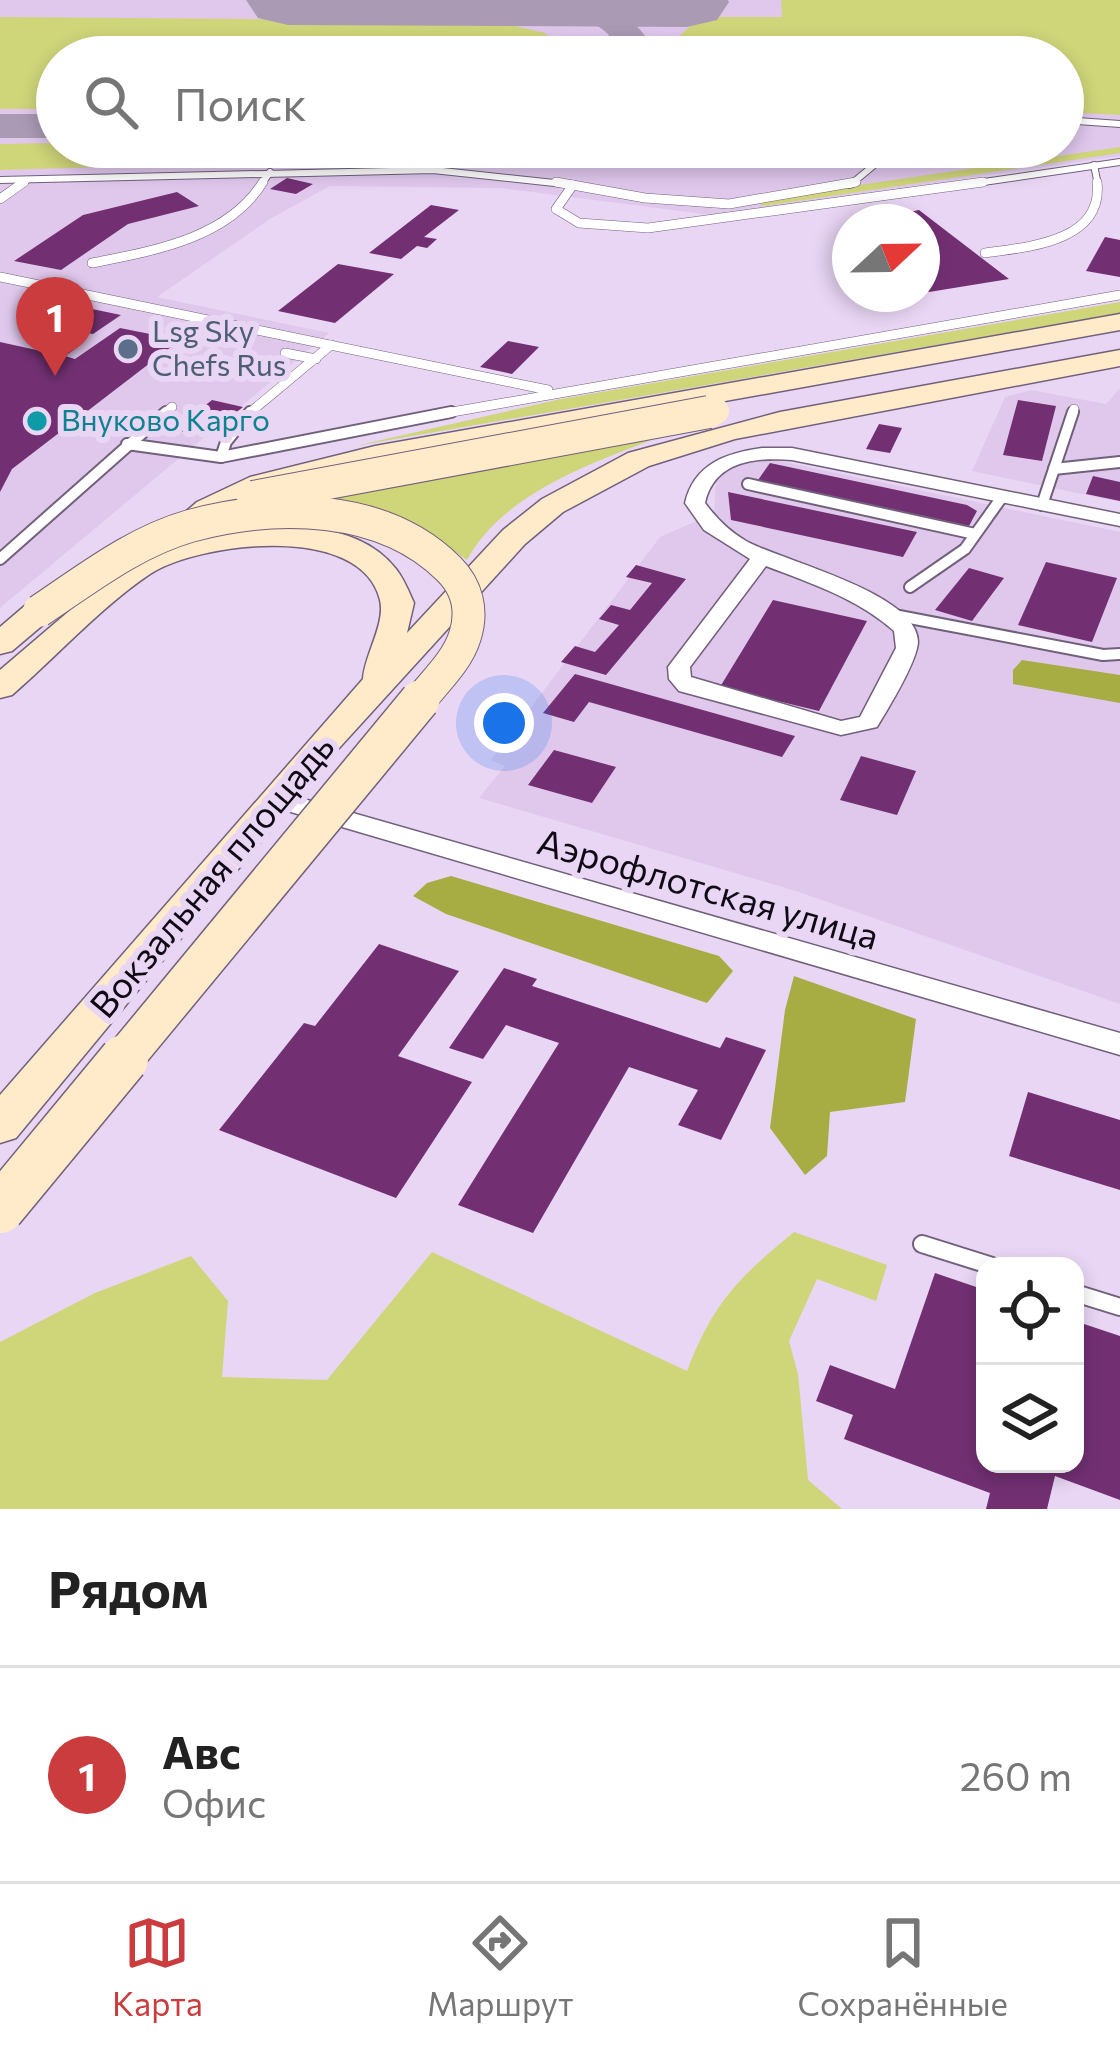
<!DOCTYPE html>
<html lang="ru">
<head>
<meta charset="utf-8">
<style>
	body { margin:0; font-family:Commissioner,sans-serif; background:#f6f6f6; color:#222 }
	.controls { position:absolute; right:36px; bottom:36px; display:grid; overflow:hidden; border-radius:24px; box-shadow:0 6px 18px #0003 }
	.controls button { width:108px; height:108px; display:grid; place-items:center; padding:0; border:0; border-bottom:3px solid #e0e0e0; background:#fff; color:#222; font:60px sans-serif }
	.compass { position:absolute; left:832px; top:204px; width:108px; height:108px; border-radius:50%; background:#fff; box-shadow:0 6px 18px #0003; rotate:68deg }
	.you { position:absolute; left:504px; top:723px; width:42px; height:42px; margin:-30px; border:9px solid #fff; border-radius:50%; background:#1a73e8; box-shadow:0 0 0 18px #1a73e833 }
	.badge { display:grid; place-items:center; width:78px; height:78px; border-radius:50%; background:#cb3c3e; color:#fff; font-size:39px; font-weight:700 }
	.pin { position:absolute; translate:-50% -99px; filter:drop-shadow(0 3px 6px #0008) }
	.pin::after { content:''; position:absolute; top:63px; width:42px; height:36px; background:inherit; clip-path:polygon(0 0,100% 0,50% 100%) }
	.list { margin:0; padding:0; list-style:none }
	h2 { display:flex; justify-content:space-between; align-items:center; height:156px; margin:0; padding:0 48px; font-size:51px }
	h2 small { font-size:39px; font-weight:400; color:#767676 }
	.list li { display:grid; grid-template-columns:78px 1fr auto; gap:36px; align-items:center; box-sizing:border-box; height:216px; padding:0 48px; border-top:3px solid #e0e0e0 }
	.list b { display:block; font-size:45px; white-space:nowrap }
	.list p { margin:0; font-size:39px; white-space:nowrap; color:#767676 }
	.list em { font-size:39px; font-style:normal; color:#767676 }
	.icon { flex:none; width:66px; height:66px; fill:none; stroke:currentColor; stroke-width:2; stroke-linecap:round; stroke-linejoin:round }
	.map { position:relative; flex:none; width:1120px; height:1509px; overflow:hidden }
	.search { position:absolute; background:#fff; box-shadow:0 6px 18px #0003; left:36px; right:36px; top:36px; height:132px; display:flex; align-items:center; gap:30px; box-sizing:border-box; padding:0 42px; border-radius:66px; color:#767676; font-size:45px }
	.sheet { height:372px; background:#fff }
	nav { display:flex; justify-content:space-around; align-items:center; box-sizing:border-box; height:168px; border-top:3px solid #e0e0e0; background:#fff; font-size:33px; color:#767676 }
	nav a { display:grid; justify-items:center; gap:6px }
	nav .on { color:#cb3c3e }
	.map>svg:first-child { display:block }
	.built { fill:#e0c8ed; fill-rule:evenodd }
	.green { fill:#cfd579 }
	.forest { fill:#a7ac43 }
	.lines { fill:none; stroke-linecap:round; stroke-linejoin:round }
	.taxiway { fill:#aa9ab4; fill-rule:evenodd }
	.runway { fill:#aa9ab4; fill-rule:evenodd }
	.building { fill:#723073 }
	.lane-far3-casing { stroke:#71607b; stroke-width:8 }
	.lane-far2-casing { stroke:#71607b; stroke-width:10 }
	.lane-far1-casing { stroke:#71607b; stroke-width:14 }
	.lane-casing { stroke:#71607b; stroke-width:20 }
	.street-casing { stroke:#71607b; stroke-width:3 }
	.secondary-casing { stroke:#71607b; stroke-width:3 }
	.lane-far3 { stroke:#fff; stroke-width:6 }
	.lane-far2 { stroke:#fff; stroke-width:9 }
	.lane-far1 { stroke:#fff; stroke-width:10 }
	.lane { stroke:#fff; stroke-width:16 }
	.street { fill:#fff; fill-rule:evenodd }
	.secondary { fill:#ffeaca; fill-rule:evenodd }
	.secondary-bridge-far3-casing { stroke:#71607b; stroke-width:27; stroke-linecap:butt }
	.secondary-bridge-far2-casing { stroke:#71607b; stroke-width:34; stroke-linecap:butt }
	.secondary-bridge-far1-casing { stroke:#71607b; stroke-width:42; stroke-linecap:butt }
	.secondary-bridge-casing { stroke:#71607b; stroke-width:51; stroke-linecap:butt }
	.secondary-bridge-far3 { stroke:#ffeaca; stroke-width:26 }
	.secondary-bridge-far2 { stroke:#ffeaca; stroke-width:32 }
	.secondary-bridge-far1 { stroke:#ffeaca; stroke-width:39 }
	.secondary-bridge { stroke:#ffeaca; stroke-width:48 }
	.service-dot { fill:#5c6f8a; stroke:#e9d6f5; stroke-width:4.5 }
	.culture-dot { fill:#0f9aa8; stroke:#e9d6f5; stroke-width:4.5 }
	.labels { text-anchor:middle; stroke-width:12; stroke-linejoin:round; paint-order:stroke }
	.far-service-label { font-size:30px; fill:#4e5e75; stroke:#e9d6f5; text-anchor:start }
	.far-culture-label { font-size:30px; fill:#0d838f; stroke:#e9d6f5; text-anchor:start }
	.street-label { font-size:36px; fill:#100a14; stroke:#e9d6f5 }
</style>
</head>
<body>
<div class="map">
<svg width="1120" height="1509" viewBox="0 0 1120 1509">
	<rect width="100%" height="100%" fill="#e9d6f5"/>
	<g class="built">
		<path d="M 0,0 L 1120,0 L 1120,156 L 711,215 L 501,188 L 330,186 L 270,219 L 157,297 L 329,333 L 0,608 ZM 57,57 L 1063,57 L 1063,147 L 57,147 Z"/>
		<polygon points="1120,388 1120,502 972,471 1005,397 1031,390 1106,404"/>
		<polygon points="775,460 1120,532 1120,1004 796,891 479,798 505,766 491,760 660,537 714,513 716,480 727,471 750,462"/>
	</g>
	<g class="green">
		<polygon points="781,0 1120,0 1120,115 1063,112 1063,57 657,57 700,17 782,17"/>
		<polygon points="0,17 493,21 545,33 555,45 549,57 57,57 57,109 0,109"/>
		<polygon points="57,143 57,147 576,147 504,155 0,170 0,144"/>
		<polygon points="1120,147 1120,153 763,206 756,200"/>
		<polygon points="1120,302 1120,313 355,446 561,399"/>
		<path d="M 667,434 C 598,461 504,491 467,560 L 429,533 L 282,500 Z"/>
		<path d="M 794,1232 L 887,1265 L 876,1301 L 817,1279 L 789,1341 L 798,1374 L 808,1480 L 842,1509 L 0,1509 L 0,1342 L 95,1293 L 191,1256 L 228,1301 L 222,1377 L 327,1380 L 432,1252 L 687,1371 C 713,1303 739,1277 794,1232 Z"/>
	</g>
	<g class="forest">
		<polygon points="1022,660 1120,675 1120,703 1013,684 1013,670"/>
		<polygon points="451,876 719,956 733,971 707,1003 446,914 413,896 427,883"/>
		<polygon points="794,976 916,1019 905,1102 830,1112 827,1156 805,1175 770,1128 785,1010"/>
	</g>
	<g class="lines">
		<g class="taxiway">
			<path d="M 514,0 C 561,0 621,0 646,37 L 627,57 L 587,57 L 609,35 C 587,12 548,17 518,9 Z"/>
			<rect x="0" y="114" width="57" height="24"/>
		</g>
		<polygon class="runway" points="246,0 728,0 729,2 717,20 687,27 288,25 258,18"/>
	</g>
	<g class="building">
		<polygon points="287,178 313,184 296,194 270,189"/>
		<polygon points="177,192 199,206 128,224 61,270 14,261 83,215"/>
		<polygon points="431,205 459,210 424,237 437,239 427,248 417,246 401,259 369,253"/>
		<polygon points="919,210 1009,279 929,292 922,286 922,222 860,222"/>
		<polygon points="1105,237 1120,240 1120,277 1086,271"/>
		<polygon points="338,264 394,274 335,323 278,311"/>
		<polygon points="63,303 121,315 93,334 35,322"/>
		<polygon points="120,328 180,340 12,469 0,492 0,342 50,353 61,346 75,349 65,356 75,359"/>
		<polygon points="508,341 539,347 512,374 480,367"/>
		<polygon points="212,400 243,407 206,437 174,430"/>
		<polygon points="1018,400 1056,406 1042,461 1003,455"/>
		<polygon points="879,424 902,428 890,453 866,449"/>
		<polygon points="770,463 967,505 977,511 969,526 758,480"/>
		<polygon points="1093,476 1120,482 1120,501 1086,494"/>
		<polygon points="728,492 917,532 903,557 731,520"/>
		<polygon points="1046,562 1117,578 1092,642 1018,625"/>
		<polygon points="636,565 686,579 606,675 561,662 575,646 595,652 619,625 599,619 611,605 630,610 652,583 626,577"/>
		<polygon points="969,568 1004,578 972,621 935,610"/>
		<polygon points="773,600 867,621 819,711 720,687"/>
		<polygon points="575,674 795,736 782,757 589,702 574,722 543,713"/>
		<polygon points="554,750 616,767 592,803 528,785"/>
		<polygon points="861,756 916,771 897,815 840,800"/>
		<polygon points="379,944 459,971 398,1056 472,1082 396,1198 219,1130 304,1023 315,1026"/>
		<polygon points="504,968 537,979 532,986 720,1048 726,1037 766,1050 721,1140 678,1125 698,1090 629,1067 533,1233 458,1205 559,1043 506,1025 483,1059 449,1048"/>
		<polygon points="1028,1092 1120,1120 1120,1190 1009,1156"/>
		<polygon points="935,1273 985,1290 985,1464 1075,1464 1075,1321 1120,1336 1120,1500 1055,1476 1047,1509 986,1509 990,1493 844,1439 853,1415 816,1401 830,1365 895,1389"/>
	</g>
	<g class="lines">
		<g class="lane-far3-casing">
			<g id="lane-far3">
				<polyline points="1063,120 1120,124"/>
				<polyline points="1094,165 1098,185"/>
				<polyline points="0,180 433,170 573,185"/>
				<polyline points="19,185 27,180"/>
				<polyline points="261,185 270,172"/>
				<polyline points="850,185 896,147"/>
				<polyline points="963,185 1120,162"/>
			</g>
		</g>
		<g class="lane-far2-casing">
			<g id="lane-far2">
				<polyline points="556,182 645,198 729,204 856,182"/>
				<polyline points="573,185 556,209 579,223 648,228 983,182"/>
				<polyline points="0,199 24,182"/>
				<path d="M 985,253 C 1027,247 1104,242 1097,182"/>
				<path d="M 92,263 C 152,251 228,239 263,182"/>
				<polyline points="0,277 548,390"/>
				<polyline points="285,353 316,359"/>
				<polyline points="163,415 172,407"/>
				<polyline points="247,415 331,345"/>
				<polyline points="435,415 1120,295"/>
				<polyline points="1072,415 1074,409"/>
			</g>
		</g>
		<g class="lane-far1-casing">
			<g id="lane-far1">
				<polyline points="127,444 221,457 451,412"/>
				<polyline points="221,457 226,442 250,412"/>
				<polyline points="1054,469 1120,462"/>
				<polyline points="748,484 975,534"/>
				<polyline points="1042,505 1073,412"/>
				<polyline points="0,559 166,412"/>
				<polyline points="910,587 965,549 1002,497"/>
				<polyline points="894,615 1103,655 1120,654"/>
			</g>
		</g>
		<g class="lane-casing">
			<g id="lane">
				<polyline points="922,1244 992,1266"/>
				<polyline points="1075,1293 1120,1307"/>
			</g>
		</g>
		<g class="street-casing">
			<g id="street">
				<path d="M 762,448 L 792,448 L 1120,514 L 1120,526 L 792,460 C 756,457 714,461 705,503 C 717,519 729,531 746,541 C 782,561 918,593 918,642 C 917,662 888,709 877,727 L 841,735 L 679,691 L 669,679 L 668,667 L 750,559 L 704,530 L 685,503 C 694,464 726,453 762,448 ZM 766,566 C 812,584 857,598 894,631 L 896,648 L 860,717 L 841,721 L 691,677 L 690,667 Z"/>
				<polygon points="276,791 1120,1033 1120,1055 267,805 264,799 267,793"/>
			</g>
		</g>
		<g class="secondary-casing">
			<g id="secondary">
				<path d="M 1120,314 L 1120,330 L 375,464 C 306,481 244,493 189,541 C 251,525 351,511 396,569 C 404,579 409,592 414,603 L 407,633 L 503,530 L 542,499 L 628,453 L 780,412 L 1120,350 L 1120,366 L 735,439 L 649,466 L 563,512 L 525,544 L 330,758 L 16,1138 L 0,1143 L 0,1095 L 363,679 C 364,656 386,623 380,600 C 362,522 199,542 150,574 C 101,607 57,656 12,695 L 0,698 L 0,670 L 197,502 L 250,477 L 375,446 Z"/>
				<polygon points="39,601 51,604 55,611 51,618 12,651 0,654 0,627 27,604"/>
			</g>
		</g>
		<use href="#lane-far3" class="lane-far3"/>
		<use href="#lane-far2" class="lane-far2"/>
		<use href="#lane-far1" class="lane-far1"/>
		<use href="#lane" class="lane"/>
		<use href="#street" class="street"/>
		<use href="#secondary" class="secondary"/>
		<g class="secondary-bridge-far3-casing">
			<polyline id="secondary-bridge-far3" points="693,415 716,411"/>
		</g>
		<g class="secondary-bridge-far2-casing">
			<g id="secondary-bridge-far2">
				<polyline points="253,497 709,412"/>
				<path d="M 39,611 C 87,579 134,542 190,526 C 275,503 383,503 449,569 C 467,587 473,611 465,636 C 457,662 434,682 418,703"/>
			</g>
		</g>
		<g class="secondary-bridge-far1-casing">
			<polyline id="secondary-bridge-far1" points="121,1062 420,700"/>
		</g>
		<g class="secondary-bridge-casing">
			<polyline id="secondary-bridge" points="0,1209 124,1059"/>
		</g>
		<use href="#secondary-bridge-far3" class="secondary-bridge-far3"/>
		<use href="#secondary-bridge-far2" class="secondary-bridge-far2"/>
		<use href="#secondary-bridge-far1" class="secondary-bridge-far1"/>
		<use href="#secondary-bridge" class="secondary-bridge"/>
	</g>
	<circle class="service-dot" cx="128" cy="349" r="12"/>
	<circle class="culture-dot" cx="37" cy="421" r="12"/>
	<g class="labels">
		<g class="far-service-label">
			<text x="152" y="342">Lsg Sky<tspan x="152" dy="34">Chefs Rus</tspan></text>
		</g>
		<g class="far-culture-label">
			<text x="61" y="431">Внуково Карго</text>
		</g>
		<g class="street-label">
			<text transform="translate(212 876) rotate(-50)" y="13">Вокзальная площадь</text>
			<text transform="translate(708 889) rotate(16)" y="13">Аэрофлотская улица</text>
		</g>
	</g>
</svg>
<div class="controls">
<button><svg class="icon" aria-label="locate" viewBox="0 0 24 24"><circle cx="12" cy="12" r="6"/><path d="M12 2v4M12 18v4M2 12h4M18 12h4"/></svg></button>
<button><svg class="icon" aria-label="layers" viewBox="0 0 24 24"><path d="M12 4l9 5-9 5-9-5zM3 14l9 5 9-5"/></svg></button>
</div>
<svg class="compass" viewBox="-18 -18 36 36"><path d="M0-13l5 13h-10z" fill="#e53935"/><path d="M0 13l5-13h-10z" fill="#767676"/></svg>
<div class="you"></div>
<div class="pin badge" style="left:55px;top:376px">1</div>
<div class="search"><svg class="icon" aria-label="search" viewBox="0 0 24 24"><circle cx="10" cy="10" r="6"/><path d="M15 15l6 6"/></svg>Поиск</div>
</div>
<section class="sheet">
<h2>Рядом<small></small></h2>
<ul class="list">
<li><span class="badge">1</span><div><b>Авс</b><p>Офис</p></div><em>260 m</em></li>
</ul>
</section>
<nav>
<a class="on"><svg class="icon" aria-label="map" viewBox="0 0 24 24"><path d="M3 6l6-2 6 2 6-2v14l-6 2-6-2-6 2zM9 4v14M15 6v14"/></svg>Карта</a>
<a><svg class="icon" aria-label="directions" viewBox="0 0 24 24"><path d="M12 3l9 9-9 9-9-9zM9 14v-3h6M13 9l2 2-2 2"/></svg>Маршрут</a>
<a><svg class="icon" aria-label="saved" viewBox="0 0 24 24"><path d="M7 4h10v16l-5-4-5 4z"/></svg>Сохранённые</a>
</nav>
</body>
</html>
